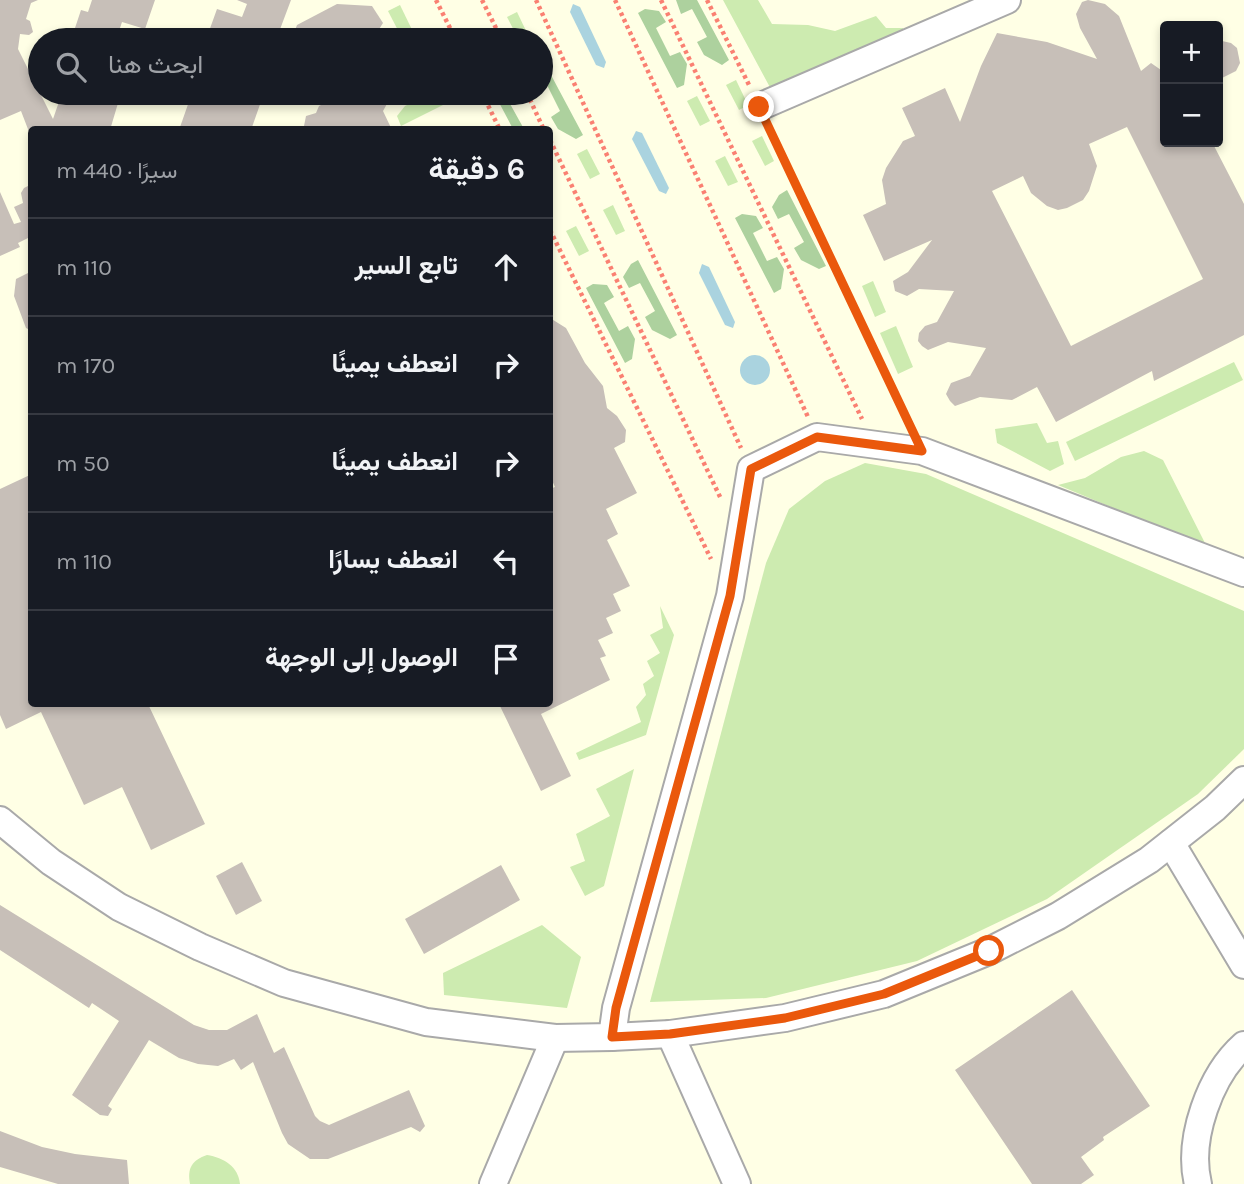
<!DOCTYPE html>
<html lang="ar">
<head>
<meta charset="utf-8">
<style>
	body { margin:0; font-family:Karla,Vazirmatn,sans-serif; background:#20242c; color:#f1f3f6; direction:rtl }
	.controls { position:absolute; right:21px; top:21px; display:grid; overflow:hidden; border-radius:7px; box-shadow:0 4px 10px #0003 }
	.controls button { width:63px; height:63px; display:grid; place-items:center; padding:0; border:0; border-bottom:2px solid #363941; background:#171b24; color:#f1f3f6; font:35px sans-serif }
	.stop { position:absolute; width:21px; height:21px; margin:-16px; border:5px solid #ea580c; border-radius:50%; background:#fff }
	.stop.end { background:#ea580c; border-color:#fff; box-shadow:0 2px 7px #0008 }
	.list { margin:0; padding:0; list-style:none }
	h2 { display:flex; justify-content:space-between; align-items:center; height:91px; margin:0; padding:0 28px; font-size:30px }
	h2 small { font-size:23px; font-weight:400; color:#9ea1a6 }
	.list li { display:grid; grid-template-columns:46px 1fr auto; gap:21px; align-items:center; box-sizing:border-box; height:98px; padding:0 28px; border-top:2px solid #363941 }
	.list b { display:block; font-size:26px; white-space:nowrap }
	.list em { font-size:23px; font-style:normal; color:#9ea1a6 }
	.icon { flex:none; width:38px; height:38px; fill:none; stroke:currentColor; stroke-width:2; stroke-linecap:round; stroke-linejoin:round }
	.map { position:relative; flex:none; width:1244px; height:1184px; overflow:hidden; direction:ltr }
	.search { position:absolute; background:#171b24; box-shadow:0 4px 10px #0003; left:28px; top:28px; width:525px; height:77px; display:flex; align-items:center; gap:18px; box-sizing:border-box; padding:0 24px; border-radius:38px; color:#9ea1a6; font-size:26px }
	.panel { position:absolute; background:#171b24; box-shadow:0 4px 10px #0003; left:28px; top:126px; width:525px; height:581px; border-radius:7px; direction:rtl }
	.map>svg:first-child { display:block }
	.education { fill:#ffffe5; fill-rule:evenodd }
	.grass { fill:#cdebb0 }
	.forest { fill:#add19e }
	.water { fill:#aad3df }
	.building { fill:#c7bfb8; fill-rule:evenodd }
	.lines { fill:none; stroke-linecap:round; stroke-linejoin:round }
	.minor-casing { stroke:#a9a9a9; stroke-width:30 }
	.path { stroke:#fa8072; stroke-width:4.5; stroke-dasharray:3.5 3.5; stroke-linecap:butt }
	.minor { stroke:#fff; stroke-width:26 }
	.route { stroke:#ea580c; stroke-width:9 }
</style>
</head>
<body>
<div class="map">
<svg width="1244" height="1184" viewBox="0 0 1244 1184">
	<rect width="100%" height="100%" fill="#f2efe9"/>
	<path class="education" d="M 0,0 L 1244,0 L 1244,1184 L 0,1184 ZM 1165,26 L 1218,26 L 1218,142 L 1165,142 ZM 40,40 L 541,40 L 541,93 L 40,93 ZM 32,130 L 550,130 L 550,704 L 32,704 Z"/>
	<g class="grass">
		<polygon points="723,0 758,0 772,24 808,25 835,31 876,16 886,28 903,28 902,37 773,93"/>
		<polygon points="400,5 417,40 403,40 388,11"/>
		<polygon points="517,12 529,37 519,40 507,17"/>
		<polygon points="736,80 748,105 739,110 726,85"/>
		<polygon points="431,93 444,93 449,102 401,126 397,116 405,106"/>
		<polygon points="697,96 710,121 700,126 687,101"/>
		<polygon points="762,136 774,161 765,166 752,141"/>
		<polygon points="587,149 600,174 590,179 577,154"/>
		<polygon points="725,156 738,182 728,186 715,161"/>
		<polygon points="613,205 625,231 616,235 603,210"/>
		<polygon points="576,226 589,251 579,256 566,231"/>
		<polygon points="873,281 886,312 875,317 862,286"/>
		<polygon points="896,326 913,367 898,374 880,333"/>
		<polygon points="1234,362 1243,380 1075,461 1066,442"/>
		<polygon points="1037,423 1047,443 1058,441 1064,464 1050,471 997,443 995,429"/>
		<polygon points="1144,451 1163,460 1207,547 1058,485 1085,478 1121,457"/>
		<polygon points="865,463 926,474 1244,611 1244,749 1198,794 1047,899 917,961 766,998 650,1002 766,563 789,509 825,481"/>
		<polygon points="660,606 674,635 646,735 579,760 576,753 641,722 636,707 646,695 643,684 654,676 647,661 660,653 650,635 663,628"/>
		<polygon points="634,769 604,886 585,896 570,867 585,861 576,834 610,816 596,789"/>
		<polygon points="542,925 581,957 567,1008 444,995 443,973"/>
		<path d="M 207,1155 C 224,1158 238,1166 240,1184 L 190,1184 C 187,1168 192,1160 207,1155 Z"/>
	</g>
	<g class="forest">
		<polygon points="676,0 697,0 729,60 722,65 704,55 697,42 707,37 692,9 681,14"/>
		<polygon points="645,9 659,11 666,22 656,28 670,56 680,52 687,64 684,85 677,88 638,13"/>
		<polygon points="543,60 583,135 576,139 558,129 551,117 560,111 546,83 541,85 541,61"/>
		<polygon points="494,93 517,93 519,97 509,102 524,129 513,129"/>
		<polygon points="787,190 826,266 819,269 801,260 794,248 804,242 789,214 778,219 772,207 779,195"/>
		<polygon points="742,214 756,216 763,228 753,233 767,261 777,257 784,269 781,289 774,293 735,218"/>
		<polygon points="638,260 677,335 670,339 652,330 645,317 655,311 640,283 629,288 623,277 631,264"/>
		<polygon points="593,284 607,285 614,297 604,303 619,331 628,326 635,339 632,359 625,363 586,288"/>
	</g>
	<g class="water">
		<polygon points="573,4 580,7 606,62 604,68 596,65 570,12"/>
		<polygon points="636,131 642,133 669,188 666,194 659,191 632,139"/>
		<polygon points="702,264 709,267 735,322 733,328 725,325 699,273"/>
		<circle cx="755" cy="370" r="15"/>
	</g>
	<g class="building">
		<polygon points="0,0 38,0 31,3 26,19 30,21 33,32 29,35 20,34 18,49 53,119 62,93 121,93 110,130 32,130 31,137 21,111 0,120"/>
		<polygon points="92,0 155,0 145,29 122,22 116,40 71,40 81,10 88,12"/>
		<polygon points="237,0 291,0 276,40 211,40 213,36 208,34 217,9 242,17 247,4"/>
		<path d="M 1088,0 L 1105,4 L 1119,16 L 1141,71 L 1151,63 L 1161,70 L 1165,67 L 1165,142 L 1212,142 L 1244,204 L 1244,335 L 1154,381 L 1152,371 L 1056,422 L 1037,387 L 1012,400 L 980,397 L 955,406 L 950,401 L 946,394 L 951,383 L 970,376 L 986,348 L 948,342 L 928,350 L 922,346 L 918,341 L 919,333 L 925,326 L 937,322 L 954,291 L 919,289 L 907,296 L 895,291 L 893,281 L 908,272 L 932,240 L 884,261 L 863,215 L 886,204 L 882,180 L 886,168 L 903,141 L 915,136 L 902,108 L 945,88 L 960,122 L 981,66 L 997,33 L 1047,42 L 1097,59 L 1080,28 L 1076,14 L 1082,2 ZM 1127,127 L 1203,279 L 1071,346 L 992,191 L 1023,176 L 1031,193 L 1047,206 L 1058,210 L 1067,208 L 1083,200 L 1089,191 L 1097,166 L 1089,144 Z"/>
		<polygon points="337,4 372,6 383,23 372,40 295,40 293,36 297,25"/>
		<polygon points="1222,41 1231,43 1237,48 1240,63 1236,71 1218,80 1218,43"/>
		<polygon points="135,93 156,93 152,97 141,100"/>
		<polygon points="192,93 264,93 251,130 179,130"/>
		<polygon points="320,93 393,93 383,111 392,130 309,130 304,126 306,116 316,113 319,106 325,103"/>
		<polygon points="32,184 32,236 18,243 20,247 0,256 0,192 14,224 21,222 14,207 23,203 21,193 24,188"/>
		<polygon points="32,271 32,331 26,328 14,296 16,279"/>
		<polygon points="550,318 566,328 585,363 603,386 607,408 617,416 626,430 625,442 614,448 637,493 606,509 618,534 607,540 630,586 613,594 621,611 606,618 613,633 598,640 606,656 600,658 610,680 541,714 571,776 541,791 499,704 550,704 550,489 555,487 550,476"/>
		<polygon points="32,474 32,704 148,704 205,824 151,850 122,787 84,805 41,712 6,729 0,715 0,489"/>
		<polygon points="242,862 262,901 236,915 216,876"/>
		<polygon points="501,865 520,900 424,954 405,919"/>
		<polygon points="0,905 194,1025 209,1030 227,1030 257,1014 274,1053 284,1047 315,1116 320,1121 329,1125 409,1090 425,1126 420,1132 411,1127 328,1159 310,1159 288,1144 282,1133 253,1062 241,1070 234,1059 218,1066 198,1064 179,1058 149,1040 108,1106 112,1109 108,1116 100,1115 72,1095 119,1021 92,1003 89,1008 0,950"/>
		<polygon points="1072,990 1150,1106 1103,1137 1104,1140 1081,1157 1094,1175 1081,1184 1032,1184 955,1070"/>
		<polygon points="0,1131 42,1147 75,1154 127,1160 129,1184 58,1184 0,1167"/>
	</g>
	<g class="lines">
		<g class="minor-casing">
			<g id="minor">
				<polyline points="759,107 1007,0"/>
				<polyline points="0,820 51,862 119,907 200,947 284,983 426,1022 555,1038 612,1037 670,1034 785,1018 884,994 989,951 1058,916 1149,860 1215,808 1244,780"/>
				<polyline points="1171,843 1244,965"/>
				<polyline points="670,1034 737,1184"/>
				<polyline points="612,1037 616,1008 730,596 751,469 817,437 922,451 1244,573"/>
				<polyline points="493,1184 555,1038"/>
				<path d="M 1198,1184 C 1187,1139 1210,1075 1244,1045"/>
			</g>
		</g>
		<g class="path">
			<polyline points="436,0 456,40"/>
			<polyline points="482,0 502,40"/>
			<polyline points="536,0 741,448"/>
			<polyline points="615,0 808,417"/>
			<polyline points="661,0 862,419"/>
			<polyline points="707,0 750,87"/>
			<polyline points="482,93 500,130"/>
			<polyline points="527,93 544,130"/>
			<polyline points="769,127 911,426"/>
			<polyline points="550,140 721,499"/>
			<polyline points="550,230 711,559"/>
		</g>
		<use href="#minor" class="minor"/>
	</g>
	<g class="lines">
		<polyline class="route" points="759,107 922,451 817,437 751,469 730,596 616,1008 612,1037 670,1034 785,1018 884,994 989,951"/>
	</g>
</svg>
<div class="controls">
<button>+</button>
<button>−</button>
</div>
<div class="stop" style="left:989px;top:951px"></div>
<div class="stop end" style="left:759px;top:107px"></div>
<div class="search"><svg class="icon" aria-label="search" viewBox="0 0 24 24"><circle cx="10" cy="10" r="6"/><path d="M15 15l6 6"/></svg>ابحث هنا</div>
<section class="panel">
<h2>6 دقيقة<small>سيرًا · 440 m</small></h2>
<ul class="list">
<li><svg class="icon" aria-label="ahead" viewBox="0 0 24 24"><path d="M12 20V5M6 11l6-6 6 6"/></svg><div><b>تابع السير</b></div><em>110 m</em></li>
<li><svg class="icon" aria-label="right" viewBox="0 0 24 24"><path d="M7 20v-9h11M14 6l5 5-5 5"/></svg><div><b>انعطف يمينًا</b></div><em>170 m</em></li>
<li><svg class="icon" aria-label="right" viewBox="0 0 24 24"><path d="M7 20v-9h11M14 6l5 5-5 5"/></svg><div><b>انعطف يمينًا</b></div><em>50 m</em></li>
<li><svg class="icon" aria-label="left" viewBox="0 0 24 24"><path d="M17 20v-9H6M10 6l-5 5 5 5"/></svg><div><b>انعطف يسارًا</b></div><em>110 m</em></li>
<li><svg class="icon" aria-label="arrive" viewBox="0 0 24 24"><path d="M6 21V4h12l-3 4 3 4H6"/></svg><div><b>الوصول إلى الوجهة</b></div></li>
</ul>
</section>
</div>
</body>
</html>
